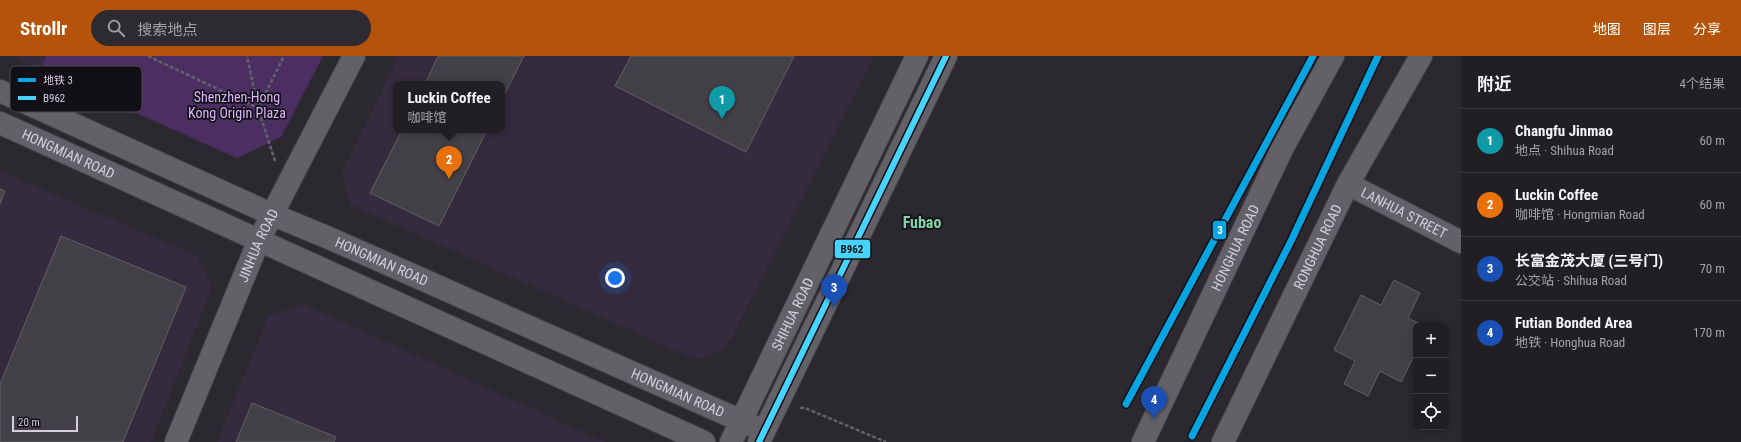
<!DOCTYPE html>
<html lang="zh">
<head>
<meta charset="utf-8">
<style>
	body { margin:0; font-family:"Roboto Condensed","Noto Sans SC",sans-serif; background:#2d2b31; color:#f1f3f6 }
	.controls { position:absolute; right:12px; bottom:12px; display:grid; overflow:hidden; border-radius:8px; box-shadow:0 2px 10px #0003 }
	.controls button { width:36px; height:36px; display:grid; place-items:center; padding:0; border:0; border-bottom:1px solid #3e3c41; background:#211e24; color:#f1f3f6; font:20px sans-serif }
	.scale { position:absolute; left:12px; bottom:10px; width:66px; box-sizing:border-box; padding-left:4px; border:2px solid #d4cfd9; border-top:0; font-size:11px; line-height:14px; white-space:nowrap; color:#d4cfd9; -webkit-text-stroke:3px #130f16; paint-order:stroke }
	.you { position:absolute; left:615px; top:222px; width:14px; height:14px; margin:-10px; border:3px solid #fff; border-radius:50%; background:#1a73e8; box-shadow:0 0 0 6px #1a73e833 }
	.badge { display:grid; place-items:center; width:26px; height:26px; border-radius:50%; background:#b45309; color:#fff; font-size:13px; font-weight:700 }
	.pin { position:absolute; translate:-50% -33px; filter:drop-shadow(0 1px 2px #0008) }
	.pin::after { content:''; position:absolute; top:21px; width:14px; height:12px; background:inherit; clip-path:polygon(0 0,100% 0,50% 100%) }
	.popup { position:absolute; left:393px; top:25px; width:112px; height:52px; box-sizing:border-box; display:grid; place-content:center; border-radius:8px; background:#211e24; filter:drop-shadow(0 1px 3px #0005); font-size:13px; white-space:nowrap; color:#a2a2a6 }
	.popup b { font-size:15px; color:#f1f3f6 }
	.popup::after { content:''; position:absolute; left:50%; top:100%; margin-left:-8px; border:8px solid transparent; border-top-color:#211e24 }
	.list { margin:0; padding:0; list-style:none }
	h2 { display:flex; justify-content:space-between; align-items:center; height:52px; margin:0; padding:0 16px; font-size:17px }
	h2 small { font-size:13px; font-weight:400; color:#a2a2a6 }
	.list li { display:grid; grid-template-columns:26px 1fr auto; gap:12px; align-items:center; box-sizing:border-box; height:64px; padding:0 16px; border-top:1px solid #3e3c41 }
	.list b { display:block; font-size:15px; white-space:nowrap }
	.list p { margin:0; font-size:13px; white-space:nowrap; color:#a2a2a6 }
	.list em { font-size:13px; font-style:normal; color:#a2a2a6 }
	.icon { flex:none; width:22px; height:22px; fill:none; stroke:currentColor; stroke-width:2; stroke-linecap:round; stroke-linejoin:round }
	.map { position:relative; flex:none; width:1461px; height:386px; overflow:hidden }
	header { display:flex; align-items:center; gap:24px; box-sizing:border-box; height:56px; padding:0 20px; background:#b45309; color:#fff }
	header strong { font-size:19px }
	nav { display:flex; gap:22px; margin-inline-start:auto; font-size:14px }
	.search { width:280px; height:36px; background:#2d2b31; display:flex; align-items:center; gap:10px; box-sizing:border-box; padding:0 14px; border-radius:22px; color:#a2a2a6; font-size:15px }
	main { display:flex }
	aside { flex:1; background:#211e24 }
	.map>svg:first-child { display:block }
	.built { fill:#352b3e; fill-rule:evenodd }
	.green { fill:#4c2f62 }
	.building { fill:#444048; stroke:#625e66 }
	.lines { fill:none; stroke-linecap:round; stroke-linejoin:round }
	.minor-casing { stroke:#47434a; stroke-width:24 }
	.tertiary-casing { stroke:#47434a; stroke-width:24 }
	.secondary-casing { stroke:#47434a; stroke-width:24 }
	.path { stroke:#646167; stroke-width:2.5; stroke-dasharray:4 2; stroke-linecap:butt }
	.minor { stroke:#636067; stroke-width:22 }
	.tertiary { stroke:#636067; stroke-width:22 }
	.secondary { stroke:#636067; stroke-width:22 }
	.bus-1-casing { stroke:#130f16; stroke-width:9 }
	.bus-1 { stroke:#46d4ff; stroke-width:6 }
	.metro-1-casing { stroke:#130f16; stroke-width:10 }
	.metro-1 { stroke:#06a5e2; stroke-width:7 }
	.labels { text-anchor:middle; stroke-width:3.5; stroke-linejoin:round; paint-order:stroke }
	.park-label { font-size:14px; fill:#dbb4fd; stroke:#130f16 }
	.street-label { font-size:14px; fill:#d4cfd9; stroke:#130f16 }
	.quarter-label { font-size:16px; font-weight:bold; fill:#85d4a8; stroke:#130f16 }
	.key { fill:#130f16; stroke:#4d4950; stroke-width:1 }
	.key-label { font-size:11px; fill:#d4cfd9 }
	.line-badge { stroke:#130f16; stroke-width:1.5 }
	.badge-label { font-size:11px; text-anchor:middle; font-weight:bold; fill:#fff }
	.pale-badge-label { font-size:11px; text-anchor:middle; font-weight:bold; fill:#111 }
</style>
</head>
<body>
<header>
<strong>Strollr</strong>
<div class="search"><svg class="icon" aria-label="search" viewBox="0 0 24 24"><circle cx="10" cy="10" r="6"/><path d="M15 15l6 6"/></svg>搜索地点</div>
<nav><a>地图</a><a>图层</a><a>分享</a></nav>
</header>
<main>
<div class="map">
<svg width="1461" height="386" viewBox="0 0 1461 386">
	<rect width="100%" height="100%" fill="#2c2830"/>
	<g class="built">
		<polygon points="10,0 46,0 40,14"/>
		<path d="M 399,0 L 874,0 L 733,279 L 723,293 L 710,300 L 695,303 L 351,149 L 342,116 ZM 396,28 L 502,28 L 502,74 L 396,74 Z"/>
		<polygon points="0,115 197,200 212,231 151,386 0,386"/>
		<polygon points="305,249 605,386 217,386 269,259"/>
	</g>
	<polygon class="green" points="46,0 323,0 281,81 237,102 40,14"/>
	<g class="building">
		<polygon points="438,0 524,0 502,43 502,28 425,28"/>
		<polygon points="631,0 794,0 746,96 615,30"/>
		<polygon points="402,74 487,74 439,170 370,137"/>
		<polygon points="0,133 5,135 0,148"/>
		<polygon points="61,180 186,231 123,386 0,386 0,328"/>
		<polygon points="1394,224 1420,237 1408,262 1422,269 1416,269 1416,296 1401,326 1380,315 1368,340 1344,328 1355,305 1334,294 1361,239 1381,249"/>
		<polygon points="252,347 336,381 334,386 236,386"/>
	</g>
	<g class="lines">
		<g class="minor-casing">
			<g id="minor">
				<path id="s1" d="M 1348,128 L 1461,186"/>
			</g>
		</g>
		<g class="tertiary-casing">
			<g id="tertiary">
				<path id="s2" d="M 176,386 L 259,184 L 354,0"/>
				<path id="s3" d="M 1143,386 L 1282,93 L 1333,0"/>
				<path id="s4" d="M 1223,386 L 1348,128 L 1421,0"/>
			</g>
		</g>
		<g class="secondary-casing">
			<g id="secondary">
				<path id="s5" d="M 0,35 L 271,158 L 329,182 L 764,375"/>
				<path id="s6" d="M 0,67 L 704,386"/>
				<path id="s7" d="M 731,386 L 917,0"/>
				<polyline points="759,386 946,0"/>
			</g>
		</g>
		<g class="path">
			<polyline points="148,0 258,52 247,0"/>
			<polyline points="275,105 258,52 284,0"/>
			<polyline points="800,352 805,352 886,386"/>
		</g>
		<use href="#minor" class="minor"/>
		<use href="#tertiary" class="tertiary"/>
		<use href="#secondary" class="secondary"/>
		<g class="bus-1-casing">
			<polyline id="bus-1" points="759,386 946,0"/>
		</g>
		<use href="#bus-1" class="bus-1"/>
		<g class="metro-1-casing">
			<g id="metro-1">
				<polyline points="1126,348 1313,0"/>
				<polyline points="1192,380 1291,185 1378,0"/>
			</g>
		</g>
		<use href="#metro-1" class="metro-1"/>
	</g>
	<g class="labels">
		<g class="park-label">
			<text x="237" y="46">Shenzhen-Hong<tspan x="237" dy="16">Kong Origin Plaza</tspan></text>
		</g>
		<g class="street-label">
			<text dy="5" stroke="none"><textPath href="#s6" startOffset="75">HONGMIAN ROAD</textPath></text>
			<text dy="5" stroke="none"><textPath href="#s1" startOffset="63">LANHUA STREET</textPath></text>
			<text dy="5" stroke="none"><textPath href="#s2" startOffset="213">JINHUA ROAD</textPath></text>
			<text dy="5" stroke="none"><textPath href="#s3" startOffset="215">HONGHUA ROAD</textPath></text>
			<text dy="5" stroke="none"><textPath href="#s4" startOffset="217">RONGHUA ROAD</textPath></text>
			<text dy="5" stroke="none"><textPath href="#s5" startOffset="418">HONGMIAN ROAD</textPath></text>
			<text dy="5" stroke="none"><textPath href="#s7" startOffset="142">SHIHUA ROAD</textPath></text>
			<text dy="5" stroke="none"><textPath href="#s5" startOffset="742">HONGMIAN ROAD</textPath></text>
		</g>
		<g class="quarter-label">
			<text x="922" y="172">Fubao</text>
		</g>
	</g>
	<rect x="10" y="10" width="132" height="46" rx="6" class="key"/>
	<rect x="18" y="22" width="18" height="4" fill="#06a5e2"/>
	<rect x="18" y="40" width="18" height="4" fill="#46d4ff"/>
	<g class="key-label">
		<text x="43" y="28">地铁 3</text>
		<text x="43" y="46">B962</text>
	</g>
	<g class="line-badge">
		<rect x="1212" y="164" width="15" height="20" rx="4" fill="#06a5e2"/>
		<rect x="834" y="183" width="37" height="20" rx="4" fill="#46d4ff"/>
	</g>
	<g class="badge-label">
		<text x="1220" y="178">3</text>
	</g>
	<g class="pale-badge-label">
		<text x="852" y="197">B962</text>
	</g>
</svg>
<div class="controls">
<button>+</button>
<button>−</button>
<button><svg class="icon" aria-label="locate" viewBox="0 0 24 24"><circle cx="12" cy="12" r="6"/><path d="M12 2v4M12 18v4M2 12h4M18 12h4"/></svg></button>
</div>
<div class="scale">20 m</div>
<div class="you"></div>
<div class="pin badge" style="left:722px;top:63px;background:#0f9aa8">1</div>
<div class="pin badge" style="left:449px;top:123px;background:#e8710a">2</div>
<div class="popup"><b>Luckin Coffee</b>咖啡馆</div>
<div class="pin badge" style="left:834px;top:251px;background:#1a4fb4">3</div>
<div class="pin badge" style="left:1154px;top:363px;background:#1a4fb4">4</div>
</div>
<aside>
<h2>附近<small>4个结果</small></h2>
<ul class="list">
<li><span class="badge" style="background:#0f9aa8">1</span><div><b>Changfu Jinmao</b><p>地点 · Shihua Road</p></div><em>60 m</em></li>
<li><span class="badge" style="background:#e8710a">2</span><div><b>Luckin Coffee</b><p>咖啡馆 · Hongmian Road</p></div><em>60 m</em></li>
<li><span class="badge" style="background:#1a4fb4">3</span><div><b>长富金茂大厦 (三号门)</b><p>公交站 · Shihua Road</p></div><em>70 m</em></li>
<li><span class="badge" style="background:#1a4fb4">4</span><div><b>Futian Bonded Area</b><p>地铁 · Honghua Road</p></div><em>170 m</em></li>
</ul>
</aside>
</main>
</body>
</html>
